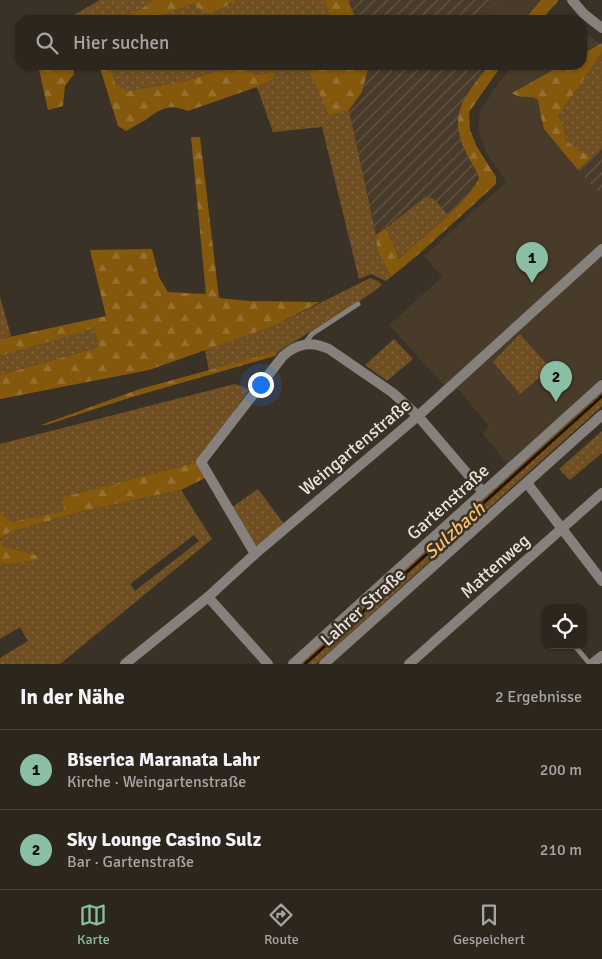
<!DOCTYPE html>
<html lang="de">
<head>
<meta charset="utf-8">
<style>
	body { margin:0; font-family:Signika,sans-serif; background:#342e26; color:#f1f3f6 }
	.controls { position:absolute; right:15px; bottom:15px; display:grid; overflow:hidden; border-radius:10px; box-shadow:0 1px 4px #0004 }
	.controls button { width:45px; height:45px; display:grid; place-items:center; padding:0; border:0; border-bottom:1px solid #48433b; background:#2c261d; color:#f1f3f6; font:25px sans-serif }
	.you { position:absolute; left:260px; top:384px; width:18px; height:18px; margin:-12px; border:4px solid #fff; border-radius:50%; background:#1a73e8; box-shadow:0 0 0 8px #1a73e833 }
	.badge { display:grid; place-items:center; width:32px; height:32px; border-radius:50%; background:#8abfa5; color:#111; font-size:16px; font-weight:700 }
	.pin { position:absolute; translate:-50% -41px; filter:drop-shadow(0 1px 2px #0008) }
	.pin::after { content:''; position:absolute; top:26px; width:18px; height:15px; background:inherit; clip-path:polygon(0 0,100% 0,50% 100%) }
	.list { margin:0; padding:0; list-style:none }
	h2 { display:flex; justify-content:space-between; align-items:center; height:65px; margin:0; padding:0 20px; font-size:21px }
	h2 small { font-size:16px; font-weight:400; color:#a6a5a4 }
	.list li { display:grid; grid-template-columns:32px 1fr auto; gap:15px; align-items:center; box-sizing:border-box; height:80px; padding:0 20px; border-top:1px solid #48433b }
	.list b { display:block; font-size:19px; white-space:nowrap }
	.list p { margin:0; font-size:16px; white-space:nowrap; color:#a6a5a4 }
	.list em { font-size:16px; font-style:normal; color:#a6a5a4 }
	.icon { flex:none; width:28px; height:28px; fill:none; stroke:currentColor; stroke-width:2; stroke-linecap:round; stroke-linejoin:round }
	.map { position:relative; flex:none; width:602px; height:664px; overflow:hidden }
	.search { position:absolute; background:#2c261d; box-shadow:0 1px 4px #0004; left:15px; right:15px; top:15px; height:55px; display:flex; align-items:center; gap:12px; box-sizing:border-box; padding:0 18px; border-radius:15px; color:#a6a5a4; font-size:19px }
	.sheet { height:225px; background:#2c261d }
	nav { display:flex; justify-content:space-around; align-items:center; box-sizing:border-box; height:70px; border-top:1px solid #48433b; background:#2c261d; font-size:14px; color:#a6a5a4 }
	nav a { display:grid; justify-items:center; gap:2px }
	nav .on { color:#8abfa5 }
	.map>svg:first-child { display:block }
	.built { fill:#483b2a }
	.industrial { fill:url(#industrial-furrows) }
	.grass { fill:url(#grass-dots); fill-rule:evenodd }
	.forest { fill:url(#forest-firs) }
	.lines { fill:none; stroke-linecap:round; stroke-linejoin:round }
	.stream { stroke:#251300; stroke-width:3 }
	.service { stroke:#86817c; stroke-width:5 }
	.minor { stroke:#86817c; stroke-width:10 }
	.tertiary { stroke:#86817c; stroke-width:10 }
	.labels { text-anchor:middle; stroke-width:5; stroke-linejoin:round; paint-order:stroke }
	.street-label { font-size:18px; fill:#e9e3dc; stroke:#3b3227 }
	.water-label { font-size:19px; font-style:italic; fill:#fcbf6a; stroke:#3b3227 }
</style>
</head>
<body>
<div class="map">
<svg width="602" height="664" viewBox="0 0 602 664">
	<defs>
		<pattern id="industrial-furrows" width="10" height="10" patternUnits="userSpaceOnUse" patternTransform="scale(1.25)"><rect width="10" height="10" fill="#483b2a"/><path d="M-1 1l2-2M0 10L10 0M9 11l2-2" fill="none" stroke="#625748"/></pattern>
		<pattern id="grass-dots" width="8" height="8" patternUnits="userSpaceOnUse" patternTransform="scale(1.25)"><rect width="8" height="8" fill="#6f4f21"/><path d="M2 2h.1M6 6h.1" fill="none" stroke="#846841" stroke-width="1.8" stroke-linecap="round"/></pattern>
		<pattern id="forest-firs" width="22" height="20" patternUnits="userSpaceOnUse" patternTransform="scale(1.25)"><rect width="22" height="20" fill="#84580d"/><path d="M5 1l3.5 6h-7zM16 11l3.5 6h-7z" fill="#957030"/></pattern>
	</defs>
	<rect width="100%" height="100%" fill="#3b3227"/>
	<g class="built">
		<polygon points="495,0 541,0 524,20 476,20 497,4"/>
		<polygon points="582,30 600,44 582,54"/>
		<polygon points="513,65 562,65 512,93 517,97 533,96 538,101 541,117 544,129 602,196 602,378 508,464 482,433 489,426 458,389 452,394 389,325 442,277 424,256 506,182 486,152 478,130 480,112 493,91"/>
	</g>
	<g class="industrial">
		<polygon points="348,0 495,0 497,3 476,20 356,20"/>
		<polygon points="369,65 489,65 467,92 459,113 459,131 465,150 476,168 479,178 475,187 448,215 434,199 425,197 376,235 349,110 362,92"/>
		<polygon points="602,148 602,196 578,170"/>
	</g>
	<g class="grass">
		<polygon points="100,0 154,0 138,11 114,20 65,20"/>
		<polygon points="237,0 324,0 331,20 148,20 193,4 213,13"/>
		<path d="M 602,53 L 602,148 L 592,157 C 584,153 570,148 566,139 C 563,133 562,124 558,116 Z"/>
		<polygon points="111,65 317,65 308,72 318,90 329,116 349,110 376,235 377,250 391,277 386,281 371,274 359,279 322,127 273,132 257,87 272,80 271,71 257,75 243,67 229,67 185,81 126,91 115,83"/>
		<polygon points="425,197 434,199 448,215 399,259 386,228"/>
		<polygon points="370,278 378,281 382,285 363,299 279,351 209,371 205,350 274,326"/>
		<polygon points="0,297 11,336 0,339"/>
		<polygon points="94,327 99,347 0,375 0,356"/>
		<polygon points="520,334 550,368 520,394 493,362"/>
		<polygon points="394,339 413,359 387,381 365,365"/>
		<polygon points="235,384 244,387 249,390 198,462 64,497 65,511 12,522 0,512 0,444"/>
		<polygon points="602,392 602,406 316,664 300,664"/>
		<polygon points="602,431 602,453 570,480 559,469"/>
		<polygon points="258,489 284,524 256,547 232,507"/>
		<path d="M 181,490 L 212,539 L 60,664 L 0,664 L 0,658 L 28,641 L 20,627 L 0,639 L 0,565 L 38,560 L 36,555 L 2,546 L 0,539 L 10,532 L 88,510 ZM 194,535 L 199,541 L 135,591 L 130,584 Z"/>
	</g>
	<g class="forest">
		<polygon points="154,0 237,0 213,13 207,14 193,4 148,20 114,20 138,11"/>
		<polygon points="324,0 348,0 356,20 331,20"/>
		<polygon points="541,0 559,0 541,20 524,20"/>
		<path d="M 602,43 L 602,53 L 558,116 L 563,126 L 566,140 L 578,150 L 592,157 L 578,170 L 544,129 L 541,117 L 538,100 C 530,94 521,100 512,93 L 562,65 L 582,65 L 582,54 Z"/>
		<polygon points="38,65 72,65 74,74 65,86 63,106 48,110"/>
		<path d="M 99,65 L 111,65 L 115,83 L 127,91 L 185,81 L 229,67 L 243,67 L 257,75 L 271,71 L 275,73 L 272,80 L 257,87 L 188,111 C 167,103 161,109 144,121 C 138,124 132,127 126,131 L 118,126 Z"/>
		<polygon points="317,65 369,65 362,92 349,110 329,116 318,90 308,72"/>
		<path d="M 489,65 L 502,65 L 469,112 L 470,130 L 477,147 L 496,177 L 496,184 L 420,253 L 391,277 L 377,250 L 376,235 L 386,228 L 399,259 C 420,239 468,202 479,178 C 476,168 469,160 465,150 C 447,113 467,93 489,65 Z"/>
		<polygon points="191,137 200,137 219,298 249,301 320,302 274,326 149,370 0,399 0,375 99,347 94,328 0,356 0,339 106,316 90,250 152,249 159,277 168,292 206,294"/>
		<polygon points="279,351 275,356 132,397 46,425 41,425 140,389"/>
		<polygon points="198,462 205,478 181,490 88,510 10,532 0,539 0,512 12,522 64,511 63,497"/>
		<polygon points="0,539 2,546 36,555 39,560 0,565"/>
	</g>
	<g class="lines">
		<polyline class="stream" points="305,664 602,396"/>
		<g class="service">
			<polyline points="305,343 312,334 358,304"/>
			<polyline points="574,645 590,664"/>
		</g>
		<g class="minor">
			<polyline points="572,0 584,14 602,28"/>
			<polyline points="527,483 602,581"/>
			<path d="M 255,554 L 201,462 L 283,356 C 298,343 311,341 329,349 L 393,393 L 418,416 L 483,492"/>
			<polyline points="208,597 268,664"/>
			<polyline points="125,664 208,597 255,554 418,416 602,249"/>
			<polyline points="293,664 602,385"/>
			<polyline points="409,664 602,493"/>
			<polyline points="592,664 602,656"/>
		</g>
		<polyline class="tertiary" points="324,664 602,415"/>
	</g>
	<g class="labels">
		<g class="street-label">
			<text transform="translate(355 447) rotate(-40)" y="6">Weingartenstraße</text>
			<text transform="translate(448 502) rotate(-42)" y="6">Gartenstraße</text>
			<text transform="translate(495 566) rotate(-42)" y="6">Mattenweg</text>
			<text transform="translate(363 607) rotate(-42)" y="6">Lahrer Straße</text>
		</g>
		<g class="water-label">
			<text transform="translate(454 530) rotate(-42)" y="7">Sulzbach</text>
		</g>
	</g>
</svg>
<div class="controls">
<button><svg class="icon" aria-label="locate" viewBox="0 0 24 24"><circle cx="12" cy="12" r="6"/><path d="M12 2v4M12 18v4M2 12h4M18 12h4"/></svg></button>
</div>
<div class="you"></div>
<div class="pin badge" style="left:532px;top:283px">1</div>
<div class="pin badge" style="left:556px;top:402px">2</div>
<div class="search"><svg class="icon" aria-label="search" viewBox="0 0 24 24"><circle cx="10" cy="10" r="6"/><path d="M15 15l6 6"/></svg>Hier suchen</div>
</div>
<section class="sheet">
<h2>In der Nähe<small>2 Ergebnisse</small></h2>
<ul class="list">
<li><span class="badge">1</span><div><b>Biserica Maranata Lahr</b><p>Kirche · Weingartenstraße</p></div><em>200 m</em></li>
<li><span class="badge">2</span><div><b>Sky Lounge Casino Sulz</b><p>Bar · Gartenstraße</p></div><em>210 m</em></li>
</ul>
</section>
<nav>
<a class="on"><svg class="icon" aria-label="map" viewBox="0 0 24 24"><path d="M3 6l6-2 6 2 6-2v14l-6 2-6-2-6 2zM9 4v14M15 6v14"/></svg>Karte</a>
<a><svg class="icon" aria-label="directions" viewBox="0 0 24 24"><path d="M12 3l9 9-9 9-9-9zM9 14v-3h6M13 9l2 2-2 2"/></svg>Route</a>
<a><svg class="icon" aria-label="saved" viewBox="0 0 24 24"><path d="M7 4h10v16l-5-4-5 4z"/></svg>Gespeichert</a>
</nav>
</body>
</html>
